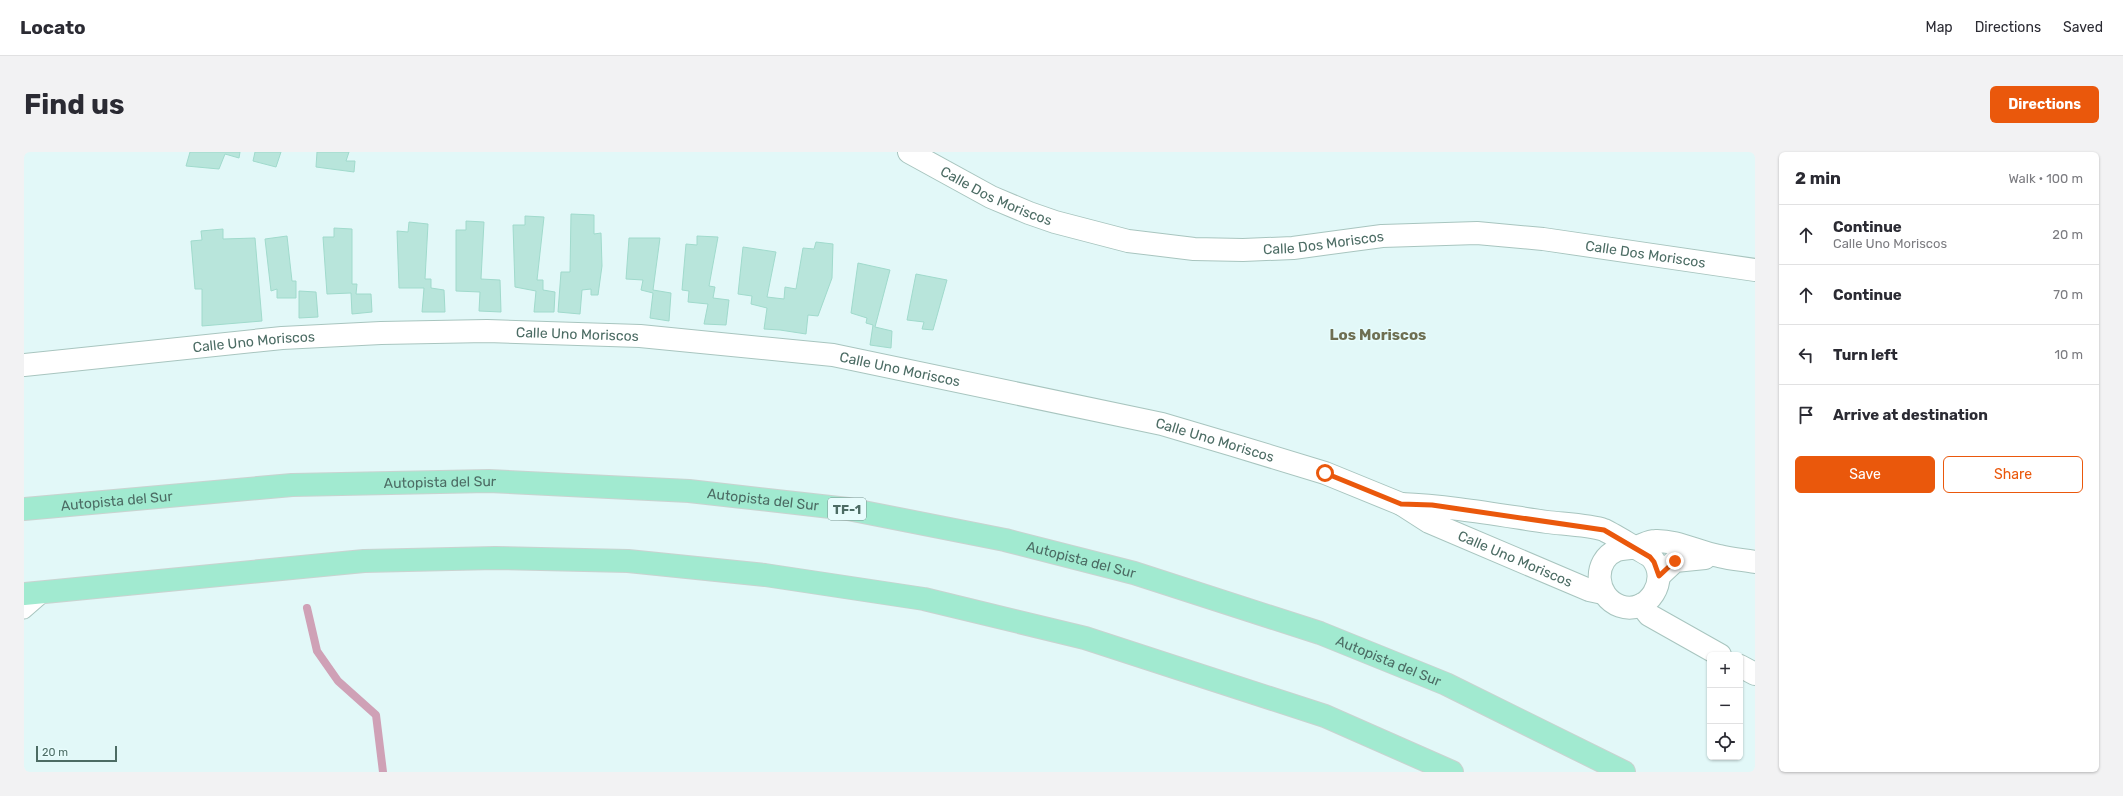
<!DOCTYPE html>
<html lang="en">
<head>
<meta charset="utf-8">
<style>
	body { margin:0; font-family:Rubik,sans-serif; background:#f2f2f3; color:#2b2b33 }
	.controls { position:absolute; right:12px; bottom:12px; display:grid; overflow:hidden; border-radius:6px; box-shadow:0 1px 3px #0004 }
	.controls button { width:36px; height:36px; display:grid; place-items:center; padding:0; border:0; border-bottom:1px solid #e1e1e2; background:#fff; color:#2b2b33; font:20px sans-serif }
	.scale { position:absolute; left:12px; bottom:10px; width:81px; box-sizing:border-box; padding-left:4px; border:2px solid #4c6c64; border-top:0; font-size:11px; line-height:14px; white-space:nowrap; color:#4c6c64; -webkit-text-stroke:3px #e7fcfc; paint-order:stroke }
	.stop { position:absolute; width:12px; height:12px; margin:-9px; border:3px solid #ea580c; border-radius:50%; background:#fff }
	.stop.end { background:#ea580c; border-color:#fff; box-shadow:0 1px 4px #0008 }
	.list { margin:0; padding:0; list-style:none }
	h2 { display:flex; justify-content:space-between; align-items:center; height:52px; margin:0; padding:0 16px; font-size:17px }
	h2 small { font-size:13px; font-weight:400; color:#7c7c81 }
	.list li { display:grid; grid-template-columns:26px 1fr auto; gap:12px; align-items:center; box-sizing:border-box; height:60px; padding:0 16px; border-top:1px solid #e1e1e2 }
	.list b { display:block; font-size:15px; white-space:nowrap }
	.list p { margin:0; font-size:13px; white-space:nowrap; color:#7c7c81 }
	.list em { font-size:13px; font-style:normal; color:#7c7c81 }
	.actions { display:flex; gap:8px; padding:12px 16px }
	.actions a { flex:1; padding:9px 0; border:1px solid #ea580c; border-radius:6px; text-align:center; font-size:14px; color:#ea580c }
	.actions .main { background:#ea580c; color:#fff }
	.icon { flex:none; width:22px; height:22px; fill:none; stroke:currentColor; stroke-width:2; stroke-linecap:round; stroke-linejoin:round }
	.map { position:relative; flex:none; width:1731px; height:620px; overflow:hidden; border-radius:6px }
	header { display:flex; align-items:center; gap:24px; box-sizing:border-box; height:56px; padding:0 20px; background:#fff; border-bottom:1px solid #e1e1e2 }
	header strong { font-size:19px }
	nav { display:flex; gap:22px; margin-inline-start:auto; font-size:14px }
	.intro { display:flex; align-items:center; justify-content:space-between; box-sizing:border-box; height:96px; padding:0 24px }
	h1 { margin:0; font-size:28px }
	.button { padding:10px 18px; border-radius:6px; background:#ea580c; color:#fff; font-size:14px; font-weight:700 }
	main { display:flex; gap:24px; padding:0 24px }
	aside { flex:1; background:#fff; border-radius:6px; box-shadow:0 1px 3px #0004 }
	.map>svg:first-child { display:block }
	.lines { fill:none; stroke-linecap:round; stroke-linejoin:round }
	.stream { stroke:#cfa1b6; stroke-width:8 }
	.building { fill:#b8e5db; stroke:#a0dacc }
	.service-casing { stroke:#a8c5bf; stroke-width:17 }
	.minor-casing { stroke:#a8c5bf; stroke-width:24 }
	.motorway-casing { stroke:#c9d3d0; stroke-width:24 }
	.service { stroke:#fff; stroke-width:15 }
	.minor { stroke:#fff; stroke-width:22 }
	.motorway { stroke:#a1ead0; stroke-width:22 }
	.route { stroke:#ea580c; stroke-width:5 }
	.labels { text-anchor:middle; stroke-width:3; stroke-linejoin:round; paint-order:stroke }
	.shield { fill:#e7fcfc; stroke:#7a9792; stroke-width:1 }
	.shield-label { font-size:13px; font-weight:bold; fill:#4c6c64 }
	.street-label { font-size:14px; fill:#4c6c64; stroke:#e7fcfc }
	.neighbourhood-label { font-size:15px; font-weight:bold; fill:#6e6f52; stroke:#e7fcfc }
</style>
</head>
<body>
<header>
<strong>Locato</strong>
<nav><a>Map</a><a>Directions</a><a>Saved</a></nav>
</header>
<div class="intro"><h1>Find us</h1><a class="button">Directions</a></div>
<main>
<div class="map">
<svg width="1731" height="620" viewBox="0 0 1731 620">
	<rect width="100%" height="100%" fill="#e2f8f8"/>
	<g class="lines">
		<polyline class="stream" points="283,456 293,499 314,529 352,563 359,620"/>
	</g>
	<g class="building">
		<polygon points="166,0 216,0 215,6 201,2 195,17 162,14"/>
		<polygon points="231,0 257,0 252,15 229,9"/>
		<polygon points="293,0 325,0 322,9 331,9 330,20 292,15"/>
		<polygon points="547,62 570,63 570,82 577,81 578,114 574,143 567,143 567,137 558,138 556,162 534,160 537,120 546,120"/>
		<polygon points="501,64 520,65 513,128 519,128 519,138 531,140 530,160 510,160 512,139 491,135 489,73 501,73"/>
		<polygon points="442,69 460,70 457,127 476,128 477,160 455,159 456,140 432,139 432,78 442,78"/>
		<polygon points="385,70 404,72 401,127 407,127 407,136 420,138 421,160 398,160 400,136 375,136 373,79 384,80"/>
		<polygon points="310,76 328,77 328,132 333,132 332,142 347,142 348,160 328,162 327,141 303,142 299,85 310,85"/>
		<polygon points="199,77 199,87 231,86 238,169 178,174 178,137 171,137 167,89 178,88 177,79"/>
		<polygon points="263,84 268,129 272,129 272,146 253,146 253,137 247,139 241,87"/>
		<polygon points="673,84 694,85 685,134 691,135 689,146 705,148 702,173 680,172 684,152 664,150 665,139 658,138 662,92 673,93"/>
		<polygon points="605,86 636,86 629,138 647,141 645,169 626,166 629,141 617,138 619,128 602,127"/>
		<polygon points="792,90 809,92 808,126 794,164 784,163 782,182 756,178 740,177 743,156 727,152 728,144 714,142 719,95 752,100 743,145 760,147 761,135 772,137 779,96 790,97"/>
		<polygon points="834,111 866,118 851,175 868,179 867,196 846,193 849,173 842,171 843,166 827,161"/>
		<polygon points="892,122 923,128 909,178 898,177 900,170 883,168"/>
		<polygon points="275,139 292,140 294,165 275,166"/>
	</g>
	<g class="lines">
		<g class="service-casing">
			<polyline id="service" points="0,459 23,439"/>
		</g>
		<g class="minor-casing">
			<g id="minor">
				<path id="s1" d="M 885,0 L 967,45 L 1005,61 L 1031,70 L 1104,89 L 1170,97 L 1219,98 L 1269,96 L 1358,84 L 1453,81 L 1519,87 L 1731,118"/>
				<path id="s2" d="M 0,213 L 258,186 L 357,181 L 463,179 L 616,184 L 809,203 L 1138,272 L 1209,293 L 1301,321 L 1377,352 L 1405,370 L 1565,438 L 1579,441"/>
				<path d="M 1377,352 C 1426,354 1475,363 1523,370 C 1539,372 1566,373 1580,378 C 1585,380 1624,403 1627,405 C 1647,427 1624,464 1596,454 C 1571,445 1568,409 1593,398 C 1599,396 1605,397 1611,395 C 1617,394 1624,389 1631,389 C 1652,388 1674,400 1695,404 C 1707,407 1719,408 1731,410"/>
				<polyline points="1635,424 1651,409 1681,406"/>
				<polyline points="1617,453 1625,463 1696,503"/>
				<polyline points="1716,514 1731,522"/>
			</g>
		</g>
		<g class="motorway-casing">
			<g id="motorway">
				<path id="s3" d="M 0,357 L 268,333 L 465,329 L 665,339 L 824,357 L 981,388 L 1110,421 L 1296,481 L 1422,532 L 1600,620"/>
				<polyline points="0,442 340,409 471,406 604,409 741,423 900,447 1061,486 1301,564 1428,620"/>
			</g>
		</g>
		<use href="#service" class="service"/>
		<use href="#minor" class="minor"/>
		<use href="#motorway" class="motorway"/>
	</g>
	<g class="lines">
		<polyline class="route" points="1301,321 1377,352 1408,353 1580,378 1626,405 1630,410 1635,424 1651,409"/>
	</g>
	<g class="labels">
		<rect class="shield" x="804" y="346" width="38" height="22" rx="3"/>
		<g class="shield-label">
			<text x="823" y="362">TF-1</text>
		</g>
		<g class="street-label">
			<text dy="5" stroke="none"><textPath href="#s1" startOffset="98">Calle Dos Moriscos</textPath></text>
			<text dy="5" stroke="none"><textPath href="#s1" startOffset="434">Calle Dos Moriscos</textPath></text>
			<text dy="5" stroke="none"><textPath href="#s1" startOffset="758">Calle Dos Moriscos</textPath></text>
			<text dy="5" stroke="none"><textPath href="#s2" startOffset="555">Calle Uno Moriscos</textPath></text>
			<text dy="5" stroke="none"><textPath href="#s2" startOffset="231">Calle Uno Moriscos</textPath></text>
			<text dy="5" stroke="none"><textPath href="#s2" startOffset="880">Calle Uno Moriscos</textPath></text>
			<text dy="5" stroke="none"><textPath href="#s2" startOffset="1203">Calle Uno Moriscos</textPath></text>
			<text dy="5" stroke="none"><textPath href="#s3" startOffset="417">Autopista del Sur</textPath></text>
			<text dy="5" stroke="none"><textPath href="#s3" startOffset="741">Autopista del Sur</textPath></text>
			<text dy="5" stroke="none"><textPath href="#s3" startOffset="93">Autopista del Sur</textPath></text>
			<text dy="5" stroke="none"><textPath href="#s2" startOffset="1527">Calle Uno Moriscos</textPath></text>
			<text dy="5" stroke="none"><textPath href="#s3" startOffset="1065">Autopista del Sur</textPath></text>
			<text dy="5" stroke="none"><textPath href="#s3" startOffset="1389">Autopista del Sur</textPath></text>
		</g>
		<g class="neighbourhood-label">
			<text x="1354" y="188">Los Moriscos</text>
		</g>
	</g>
</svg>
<div class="controls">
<button>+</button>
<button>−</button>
<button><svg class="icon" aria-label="locate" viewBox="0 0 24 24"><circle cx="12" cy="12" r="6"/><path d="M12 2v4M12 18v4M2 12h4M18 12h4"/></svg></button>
</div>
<div class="scale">20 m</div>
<div class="stop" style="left:1301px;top:321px"></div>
<div class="stop end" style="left:1651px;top:409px"></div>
</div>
<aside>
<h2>2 min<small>Walk · 100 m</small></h2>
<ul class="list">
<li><svg class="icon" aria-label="ahead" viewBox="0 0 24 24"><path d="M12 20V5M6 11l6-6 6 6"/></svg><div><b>Continue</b><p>Calle Uno Moriscos</p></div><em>20 m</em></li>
<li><svg class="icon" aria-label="ahead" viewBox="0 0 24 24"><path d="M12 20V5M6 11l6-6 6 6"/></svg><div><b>Continue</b></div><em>70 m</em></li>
<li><svg class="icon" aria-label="left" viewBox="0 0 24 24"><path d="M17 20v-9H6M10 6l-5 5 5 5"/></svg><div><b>Turn left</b></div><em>10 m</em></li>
<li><svg class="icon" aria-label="arrive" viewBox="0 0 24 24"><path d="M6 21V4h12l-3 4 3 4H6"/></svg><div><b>Arrive at destination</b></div></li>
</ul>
<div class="actions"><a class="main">Save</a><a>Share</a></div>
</aside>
</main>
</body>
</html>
